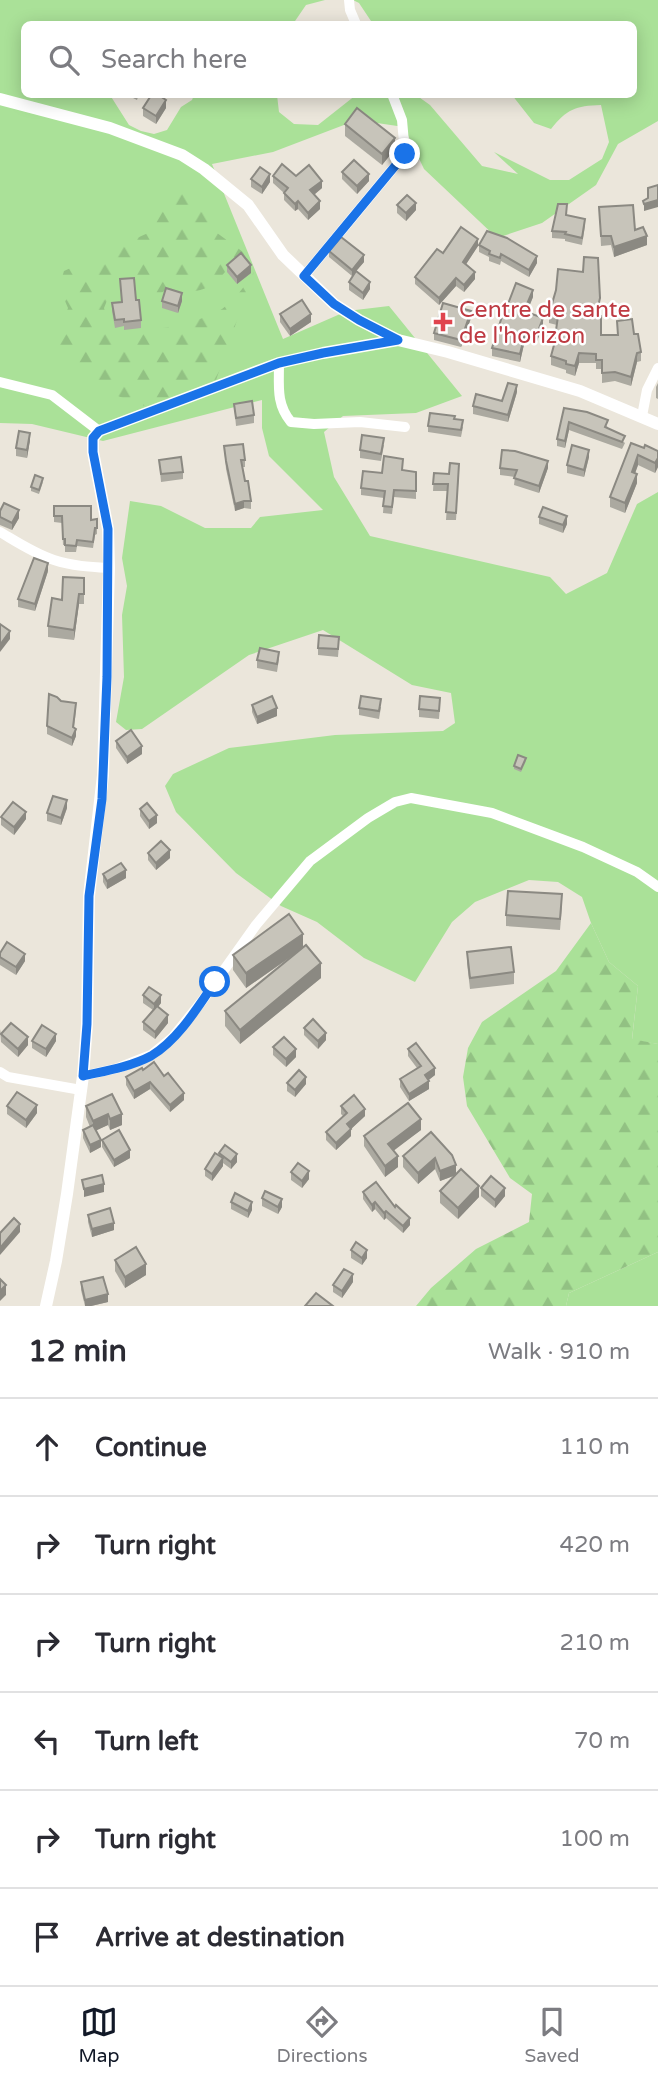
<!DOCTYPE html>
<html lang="en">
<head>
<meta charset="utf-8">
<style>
	body { margin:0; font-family:"Varela Round",sans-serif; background:#f7f7f7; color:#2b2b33 }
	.stop { position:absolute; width:21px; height:21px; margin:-16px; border:5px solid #1a73e8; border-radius:50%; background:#fff }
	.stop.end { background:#1a73e8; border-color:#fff; box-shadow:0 2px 7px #0008 }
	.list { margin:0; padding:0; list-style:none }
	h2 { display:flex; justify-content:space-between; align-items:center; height:91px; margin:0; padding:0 28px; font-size:30px }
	h2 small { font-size:23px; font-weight:400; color:#7c7c81 }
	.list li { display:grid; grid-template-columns:46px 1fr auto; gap:21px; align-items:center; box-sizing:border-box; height:98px; padding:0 28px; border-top:2px solid #e1e1e2 }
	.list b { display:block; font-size:26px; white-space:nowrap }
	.list em { font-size:23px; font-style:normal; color:#7c7c81 }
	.icon { flex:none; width:38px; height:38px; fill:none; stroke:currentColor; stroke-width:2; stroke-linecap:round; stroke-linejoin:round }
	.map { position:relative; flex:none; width:658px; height:1306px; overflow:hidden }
	.search { position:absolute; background:#fff; box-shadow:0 4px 18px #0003; left:21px; right:21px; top:21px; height:77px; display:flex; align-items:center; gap:18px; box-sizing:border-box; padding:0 24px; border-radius:10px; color:#7c7c81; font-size:26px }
	.sheet { height:679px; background:#fff }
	nav { display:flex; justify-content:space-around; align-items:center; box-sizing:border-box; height:98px; border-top:2px solid #e1e1e2; background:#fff; font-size:19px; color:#7c7c81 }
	nav a { display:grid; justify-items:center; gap:4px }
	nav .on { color:#111827 }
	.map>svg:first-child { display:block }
	.grass { fill:#aae198 }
	.forest { fill:url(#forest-firs); fill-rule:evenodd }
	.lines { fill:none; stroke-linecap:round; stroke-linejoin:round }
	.minor { stroke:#fff; stroke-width:10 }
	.tertiary { stroke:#fff; stroke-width:12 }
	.wall { fill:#aba9a0 }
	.shaded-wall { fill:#8b8982 }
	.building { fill:#c7c4ba; stroke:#8b8982; stroke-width:2 }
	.route { stroke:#1a73e8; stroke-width:9 }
	.health-dot { fill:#e0444e; stroke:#fff; stroke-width:2.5 }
	.labels { text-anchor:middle; stroke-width:5; stroke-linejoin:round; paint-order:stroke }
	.health-label { font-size:23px; fill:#be3a42; stroke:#fff; text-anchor:start }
</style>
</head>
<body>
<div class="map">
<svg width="658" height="1306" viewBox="0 0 658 1306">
	<defs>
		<pattern id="forest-firs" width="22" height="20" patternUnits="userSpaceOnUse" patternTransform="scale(1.75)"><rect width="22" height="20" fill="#aae198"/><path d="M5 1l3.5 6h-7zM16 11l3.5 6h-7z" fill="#92c183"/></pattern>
	</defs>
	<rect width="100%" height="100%" fill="#ebe6db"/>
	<g class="grass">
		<path d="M 0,0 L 325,0 L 306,5 L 293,24 L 24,24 L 24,94 L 110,95 L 129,125 L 141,131 L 154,134 L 167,130 L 181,107 L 192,100 L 194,95 L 277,95 L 279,112 L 294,124 L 318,125 L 356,95 L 416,95 L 430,105 L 482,166 L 518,174 L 494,152 L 550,180 L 569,180 L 602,159 L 609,142 L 601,105 C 575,106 567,109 551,129 L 534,123 L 512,95 L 634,94 L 634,24 L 373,24 L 359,3 L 353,0 L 658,0 L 658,121 L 618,144 L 596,185 L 542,223 L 497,238 L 424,169 L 404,127 L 357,120 L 273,152 L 212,164 L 283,339 L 347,311 L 389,306 L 462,396 L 416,413 L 343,416 L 324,432 L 334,477 L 370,536 L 550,577 L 566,594 L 607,573 L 637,504 L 658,492 L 658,1044 L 632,1040 L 638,986 L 609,962 L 591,923 L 582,897 L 558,882 L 529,880 L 475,902 L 452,922 L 415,982 L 364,958 L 317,922 L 281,906 L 236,873 L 176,812 L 165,786 L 173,774 L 229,748 L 335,735 L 443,731 L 455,723 L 451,693 L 412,685 L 323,630 L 249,655 L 142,729 L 126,730 L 116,722 L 124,677 L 122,615 L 127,586 L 122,558 L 130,501 L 161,506 L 205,528 L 251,528 L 260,517 L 323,510 L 269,456 L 262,428 L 262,400 L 103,441 L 32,424 L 0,423 Z"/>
		<polygon points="658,1252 658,1306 566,1306 569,1293"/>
	</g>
	<g class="forest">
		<path d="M 181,192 L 211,203 L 214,212 L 213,230 L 243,252 L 254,272 L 216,380 L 153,409 L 77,381 L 57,339 L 68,308 L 59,287 L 64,271 L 148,233 L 160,202 ZM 243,256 L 252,272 L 252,276 C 242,289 232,304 217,312 C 192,325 148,330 120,336 L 110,329 L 104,308 L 114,283 L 120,277 L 128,274 L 136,276 L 141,281 L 150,300 L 169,288 C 204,298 217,285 236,257 Z"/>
		<polygon points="591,923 609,962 638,986 632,1039 658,1044 658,1252 569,1293 566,1306 416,1306 431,1288 476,1249 529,1222 532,1194 510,1178 467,1106 463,1077 468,1048 482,1022 556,971"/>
	</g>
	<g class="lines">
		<g class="minor">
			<polyline points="349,0 350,10 356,24"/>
			<polyline points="304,276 405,154 402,120 392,94"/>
			<path d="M 279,363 C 279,386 276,404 291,422 L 314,424 L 360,422 L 405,427"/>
			<polyline points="0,382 52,395 99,431"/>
			<polyline points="642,416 647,390 658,368"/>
			<path d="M 0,532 C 17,542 35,554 54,560 C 72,566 91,567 109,568"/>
			<polyline points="0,1072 8,1077 81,1090"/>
			<polyline points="83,1076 118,1068 151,1055 173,1037 202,1001 256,925 310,861 368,818 395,802 411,798 492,813 583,847 637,872 658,887"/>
		</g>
		<g class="tertiary">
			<polyline points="0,99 110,128 182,155 204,169 248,205 283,255 334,304 359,320 398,340 448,352 580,391 658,424"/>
			<polyline points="46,1306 56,1261 67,1194 83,1076 87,1024 89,896 103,775 109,568 108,529 93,452 93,438 99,431 279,363 323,353 398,340"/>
		</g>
	</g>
	<g class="wall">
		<polygon points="125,94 139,94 137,100"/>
		<polygon points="152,94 166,94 163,98 166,108 156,124 143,116 143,108"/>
		<polygon points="345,124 395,149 382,165 345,136"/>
		<polygon points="342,172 369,181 357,194 342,179"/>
		<polygon points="273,176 296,176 322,188 314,195 320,209 308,220 298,209 295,211 284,200 284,193 273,183"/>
		<polygon points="251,179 270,182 262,194 251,187"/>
		<polygon points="397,205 416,210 406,221 397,213"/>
		<polygon points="599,207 635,230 647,245 614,257 611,245 601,246"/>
		<polygon points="566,215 585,226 582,245 565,241 565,239 552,238 552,231"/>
		<polygon points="479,245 537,263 529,277 501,261 500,265 489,261 489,257 479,252"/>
		<polygon points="478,246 466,264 475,279 464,292 456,286 439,305 415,284 415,277 443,253"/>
		<polygon points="329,251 364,262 356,271 370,289 363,300 349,290 349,282 355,272 352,276 329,257"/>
		<polygon points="227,265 251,273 237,284 227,272"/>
		<polygon points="120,279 136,300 141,320 141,328 124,330 124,326 115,328 112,311 112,303 122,302"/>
		<polygon points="533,297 527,312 543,325 536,344 525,340 520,362 492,356 492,348 508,304"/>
		<polygon points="162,301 182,301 178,313 162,308"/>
		<polygon points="600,307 598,316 601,335 617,335 617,321 634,334 641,352 641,361 637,362 631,386 615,381 602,383 602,369 596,369 596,363 579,363 575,376 566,373 566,370 551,365 551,356 554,345 557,325 549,323 549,314"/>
		<polygon points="280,314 311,322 290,336 280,322"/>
		<polygon points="471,318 461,347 434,340 434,333"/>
		<polygon points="658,383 658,399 656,398 656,387"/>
		<polygon points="517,392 508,422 473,414 473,406 502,401"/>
		<polygon points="234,404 254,415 254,423 236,426"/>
		<polygon points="564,408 608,427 607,428 625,443 622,449 569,430 565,448 557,446 557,439"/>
		<polygon points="454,419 463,427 461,437 428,432 428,426"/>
		<polygon points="30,440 27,458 16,456 16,448"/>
		<polygon points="384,445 381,461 360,458 360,450"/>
		<polygon points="224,446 245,460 245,467 242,467 245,481 251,501 251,509 244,508 235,511 226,469"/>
		<polygon points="644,448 658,451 658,467 655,473 638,465 635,473 637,483 625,513 610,507 610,497"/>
		<polygon points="589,457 584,477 567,473 567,465"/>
		<polygon points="159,460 183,472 183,479 161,482"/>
		<polygon points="500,468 548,468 539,493 514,485 515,477 500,475"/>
		<polygon points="403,470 416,472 416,499 394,497 392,514 383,513 384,498 361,495 361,488 382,473"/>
		<polygon points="459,471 456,520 446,520 448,491 433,491 434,473 449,474"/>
		<polygon points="43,482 39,494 31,491 31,487"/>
		<polygon points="54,506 91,520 97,519 97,534 95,535 93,548 77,546 76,552 65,552 65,545 63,545 62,523 54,522"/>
		<polygon points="0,511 19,518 12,530 0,525"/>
		<polygon points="539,517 567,524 563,533 539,524"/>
		<polygon points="48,571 35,611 18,607 18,599"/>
		<polygon points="84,578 84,604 79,604 74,640 48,637 48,626 62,600"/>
		<polygon points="339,644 338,657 318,655 318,648"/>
		<polygon points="279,659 277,672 257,668 257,660"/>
		<polygon points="61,701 76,710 74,728 76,736 72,746 47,734 47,726"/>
		<polygon points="252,705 277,716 257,724 252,712"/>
		<polygon points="440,706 439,719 419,717 419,709"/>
		<polygon points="381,707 379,719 359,715 359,708"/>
		<polygon points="116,741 142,754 127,764 116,748"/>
		<polygon points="526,761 521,772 514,769 514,766"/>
		<polygon points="67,808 61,825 47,821 47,813"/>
		<polygon points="140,809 157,823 149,829 140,816"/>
		<polygon points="1,817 26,819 14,835 1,825"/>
		<polygon points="148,853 170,858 156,870 148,860"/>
		<polygon points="103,874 126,878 107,889 103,882"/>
		<polygon points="562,906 560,930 506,926 506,915"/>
		<polygon points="303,948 321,978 240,1044 225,1026 225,1011 298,952 246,988 233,970 233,955"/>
		<polygon points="467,952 514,972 514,984 470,989 467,963"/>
		<polygon points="0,953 25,961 16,975 0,965"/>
		<polygon points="143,995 161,1003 158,1007 168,1023 155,1039 143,1030 143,1022 153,1010 143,1003"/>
		<polygon points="304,1028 326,1040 318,1049 304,1035"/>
		<polygon points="0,1029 1,1033 28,1045 18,1057 1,1042"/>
		<polygon points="32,1041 56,1041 46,1057 32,1048"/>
		<polygon points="273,1047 296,1057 286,1067 273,1055"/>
		<polygon points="408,1049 435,1075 428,1080 429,1089 409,1101 400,1087 400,1079 417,1068 408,1056"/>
		<polygon points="143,1070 164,1076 184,1100 170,1112 150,1089 134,1099 126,1085 126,1077"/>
		<polygon points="287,1083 306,1084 295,1097 287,1091"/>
		<polygon points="112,1094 122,1125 110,1130 108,1125 96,1130 101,1147 90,1153 83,1138 83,1130 90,1127 86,1117 86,1106"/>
		<polygon points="7,1106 37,1113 26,1128 7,1114"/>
		<polygon points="341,1106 365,1116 351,1129 351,1136 336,1150 326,1140 326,1132 343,1116 341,1114"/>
		<polygon points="421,1130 393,1150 398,1167 385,1177 364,1146 364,1136"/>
		<polygon points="431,1132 456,1175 479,1197 458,1219 440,1203 440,1191 456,1175 440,1181 435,1169 418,1184 403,1167 403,1156"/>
		<polygon points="102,1140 130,1158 114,1167 102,1147"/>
		<polygon points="219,1153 237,1162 231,1169 223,1163 223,1166 212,1181 205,1176 205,1169 219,1156"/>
		<polygon points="291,1172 309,1179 302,1188 291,1180"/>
		<polygon points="481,1188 505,1196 495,1208 481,1196"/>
		<polygon points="363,1192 395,1207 410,1225 403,1233 386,1218 384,1220 375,1209 372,1212 363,1199"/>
		<polygon points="262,1198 282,1207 278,1214 262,1206"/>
		<polygon points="231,1202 252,1210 248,1218 231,1209"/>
		<polygon points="88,1215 114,1230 92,1237 88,1222"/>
		<polygon points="351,1250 367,1258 362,1265 351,1258"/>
		<polygon points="115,1260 146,1275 125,1288 115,1271"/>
		<polygon points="81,1282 108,1302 91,1306 85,1306 81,1290"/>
		<polygon points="353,1282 342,1298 333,1292 333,1285"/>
	</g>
	<g class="shaded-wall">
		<polygon points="166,100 166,108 156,124 156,116"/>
		<polygon points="395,138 395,149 382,165 382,154"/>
		<polygon points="270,174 270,182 262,194 262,187"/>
		<polygon points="369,174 369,181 357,194 357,186"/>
		<polygon points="322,181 322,188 310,198 310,190"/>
		<polygon points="658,200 658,207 644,211 644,204"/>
		<polygon points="298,201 298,209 295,211 295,204"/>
		<polygon points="320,201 320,209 308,220 308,213"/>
		<polygon points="416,203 416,210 406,221 406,213"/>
		<polygon points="647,236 647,245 614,257 614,247"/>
		<polygon points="478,239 478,246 463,269 463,262"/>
		<polygon points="364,255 364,262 352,276 352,270"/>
		<polygon points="537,256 537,263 529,277 529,270"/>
		<polygon points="251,265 251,273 237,284 237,277"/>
		<polygon points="475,272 475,279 464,292 464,285"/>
		<polygon points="456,278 456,286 439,305 439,298"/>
		<polygon points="370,282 370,289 363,300 363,293"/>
		<polygon points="533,290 533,297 524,318 524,311"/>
		<polygon points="182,293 182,301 178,313 178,306"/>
		<polygon points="600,298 600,307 596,325 596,316"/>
		<polygon points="471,311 471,318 461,347 461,340"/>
		<polygon points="311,314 311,322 290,336 290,329"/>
		<polygon points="543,318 543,325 536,344 536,336"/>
		<polygon points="525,333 525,340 520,362 520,354"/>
		<polygon points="579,353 579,363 575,376 575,366"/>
		<polygon points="637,353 637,362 631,386 631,377"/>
		<polygon points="517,385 517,392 508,422 508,415"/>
		<polygon points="569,422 569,430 565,448 565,441"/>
		<polygon points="30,433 30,440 27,458 27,450"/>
		<polygon points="589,450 589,457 584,477 584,470"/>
		<polygon points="638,455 638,465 632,482 632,472"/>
		<polygon points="658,458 658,467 655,473 655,463"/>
		<polygon points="548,461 548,468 539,493 539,486"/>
		<polygon points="637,474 637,483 625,513 625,503"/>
		<polygon points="244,501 244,508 235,511 235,504"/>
		<polygon points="19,510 19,518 12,530 12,523"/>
		<polygon points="567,516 567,524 563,533 563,525"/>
		<polygon points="48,563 48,571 35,611 35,604"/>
		<polygon points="79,594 79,604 74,640 74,630"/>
		<polygon points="10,631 10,639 0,652 0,645"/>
		<polygon points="277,708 277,716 257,724 257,717"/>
		<polygon points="76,729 76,736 72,746 72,738"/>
		<polygon points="142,746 142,754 127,764 127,757"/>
		<polygon points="67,800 67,808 61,825 61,818"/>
		<polygon points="26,812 26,819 14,835 14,827"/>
		<polygon points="157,815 157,823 149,829 149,821"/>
		<polygon points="170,850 170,858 156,870 156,863"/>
		<polygon points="126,870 126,878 107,889 107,881"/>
		<polygon points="303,934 303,948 246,988 246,973"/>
		<polygon points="25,954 25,961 16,975 16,967"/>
		<polygon points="321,963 321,978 240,1044 240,1030"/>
		<polygon points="161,995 161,1003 154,1012 154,1004"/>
		<polygon points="168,1015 168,1023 155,1039 155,1032"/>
		<polygon points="326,1033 326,1040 318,1049 318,1041"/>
		<polygon points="56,1034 56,1041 46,1057 46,1049"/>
		<polygon points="28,1037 28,1045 18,1057 18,1049"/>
		<polygon points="296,1049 296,1057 286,1067 286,1059"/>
		<polygon points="435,1068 435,1075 425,1083 425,1075"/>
		<polygon points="306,1077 306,1084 295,1097 295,1090"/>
		<polygon points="429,1081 429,1089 409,1101 409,1094"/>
		<polygon points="150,1082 150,1089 134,1099 134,1091"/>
		<polygon points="184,1093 184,1100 170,1112 170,1105"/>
		<polygon points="37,1105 37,1113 26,1128 26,1120"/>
		<polygon points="365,1109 365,1116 351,1129 351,1136 336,1150 336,1143 347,1124"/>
		<polygon points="108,1114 108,1125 93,1132 93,1121"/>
		<polygon points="122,1114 122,1125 110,1130 110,1119"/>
		<polygon points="421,1119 421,1130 388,1155 388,1144"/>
		<polygon points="101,1140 101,1147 90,1153 90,1145"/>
		<polygon points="130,1150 130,1158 114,1167 114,1160"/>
		<polygon points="237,1154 237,1162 231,1169 231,1162"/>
		<polygon points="398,1156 398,1167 385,1177 385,1166"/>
		<polygon points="223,1158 223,1166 212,1181 212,1174"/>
		<polygon points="435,1158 435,1169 418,1184 418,1173"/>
		<polygon points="456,1165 456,1175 440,1181 440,1171"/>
		<polygon points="309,1171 309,1179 302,1188 302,1181"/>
		<polygon points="104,1184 104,1192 84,1197 84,1189"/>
		<polygon points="479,1186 479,1197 458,1219 458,1208"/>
		<polygon points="505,1188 505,1196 495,1208 495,1200"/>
		<polygon points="282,1199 282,1207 278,1214 278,1207"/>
		<polygon points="252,1202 252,1210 248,1218 248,1211"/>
		<polygon points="375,1202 375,1209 372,1212 372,1205"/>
		<polygon points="386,1211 386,1218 384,1220 384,1213"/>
		<polygon points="410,1218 410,1225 403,1233 403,1226"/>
		<polygon points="114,1223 114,1230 92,1237 92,1229"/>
		<polygon points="20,1224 20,1232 0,1255 0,1248"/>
		<polygon points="367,1250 367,1258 362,1265 362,1258"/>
		<polygon points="146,1264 146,1275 125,1288 125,1277"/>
		<polygon points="353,1274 353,1282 342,1298 342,1291"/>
		<polygon points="6,1285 6,1295 0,1301 0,1291"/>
		<polygon points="108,1294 108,1302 91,1306 85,1306 85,1300"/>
	</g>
	<g class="building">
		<polygon points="152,94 161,94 160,96 166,100 156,116 143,108"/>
		<polygon points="357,108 395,138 382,154 345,124"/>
		<polygon points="354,160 369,174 357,186 342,172"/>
		<polygon points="282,164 296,176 309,165 322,181 310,190 320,201 308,213 298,201 295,204 284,193 288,188 273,176"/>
		<polygon points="260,167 270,174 262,187 251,179"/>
		<polygon points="658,185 658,200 644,204 643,201 648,198 648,188"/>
		<polygon points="407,195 416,203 406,213 397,205"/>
		<polygon points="558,204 567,204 566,215 585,219 582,238 565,234 566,232 552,231"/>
		<polygon points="633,205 635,230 643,227 647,236 614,247 611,236 601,236 599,207"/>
		<polygon points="461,227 478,239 463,262 475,272 464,285 456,278 439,298 415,277 437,249 443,253"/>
		<polygon points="487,231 507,238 537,256 529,270 501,254 500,258 489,254 490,251 479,245"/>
		<polygon points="341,237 364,255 352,270 329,251"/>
		<polygon points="241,253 251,265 237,277 227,265"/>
		<polygon points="584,257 598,258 600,298 596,316 601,316 601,335 618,335 617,321 632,319 634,334 638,334 641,352 637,353 631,377 615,372 602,373 602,360 596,360 596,354 579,353 575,366 566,364 566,361 551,356 554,345 558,316 549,314 556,290 558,269 583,272"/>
		<polygon points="356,271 370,282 363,293 349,282"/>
		<polygon points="134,278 136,300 139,300 141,320 124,322 124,319 115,320 112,303 122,302 120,279"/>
		<polygon points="516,283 533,290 524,311 543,318 536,336 525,333 520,354 492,348 506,304 508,304"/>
		<polygon points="166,288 182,293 178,306 162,301"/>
		<polygon points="302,300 311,314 290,329 280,314"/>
		<polygon points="443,303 471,311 461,340 434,333"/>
		<polygon points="508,383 517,385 508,415 473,406 476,394 502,401"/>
		<polygon points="252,401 254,415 236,418 234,404"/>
		<polygon points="564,408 587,412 608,420 605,427 625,436 622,442 569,422 565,441 557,439"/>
		<polygon points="430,413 455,416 454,419 463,420 461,430 428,426"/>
		<polygon points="19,431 30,433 27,450 16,448"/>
		<polygon points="362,435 384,438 381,454 360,450"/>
		<polygon points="631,443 644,448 645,445 658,451 658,458 655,463 638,455 632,472 637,474 625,503 610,497"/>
		<polygon points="243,444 245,460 241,460 245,481 248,481 251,501 244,501 235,504 226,461 224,446"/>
		<polygon points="572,445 589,450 584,470 567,465"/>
		<polygon points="502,450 515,451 548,461 539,486 514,478 517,470 500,468"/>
		<polygon points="384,456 403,459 402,470 416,472 416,491 394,490 392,507 383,506 385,491 361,488 363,471 382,473"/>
		<polygon points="181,457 183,472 161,474 159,460"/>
		<polygon points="450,463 459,464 456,513 446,512 448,484 433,484 434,473 449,474"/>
		<polygon points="35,475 43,478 39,490 31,487"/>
		<polygon points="4,503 19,510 12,523 0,517 0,511"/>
		<polygon points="54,506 91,506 91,520 97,519 97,528 95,528 93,542 77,540 76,546 65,545 65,539 63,539 62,516 54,516"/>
		<polygon points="543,507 567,516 563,525 539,517"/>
		<polygon points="34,558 48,563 35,604 18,599"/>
		<polygon points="63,577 84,578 84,594 79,594 74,630 48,626 52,598 62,600"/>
		<polygon points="0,624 10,631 0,645"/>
		<polygon points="319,635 339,637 338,649 318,648"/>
		<polygon points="260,648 279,652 277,664 257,660"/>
		<polygon points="49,694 57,697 61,701 76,703 73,727 76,729 72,738 47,726"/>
		<polygon points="272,696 277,708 257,717 252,705"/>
		<polygon points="361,696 381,699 379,711 359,708"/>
		<polygon points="420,696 440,698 439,711 419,709"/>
		<polygon points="131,730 142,746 127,757 116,741"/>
		<polygon points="518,755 526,758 521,769 514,766"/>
		<polygon points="53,796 67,800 61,818 47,813"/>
		<polygon points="13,802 26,812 14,827 1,817"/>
		<polygon points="147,803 157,815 149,821 140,809"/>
		<polygon points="161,841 170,850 156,863 148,853"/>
		<polygon points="121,863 126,870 107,881 103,874"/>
		<polygon points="508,891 562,894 560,919 506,915"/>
		<polygon points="289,914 303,934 246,973 233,955"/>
		<polygon points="7,942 25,954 16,967 0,957 0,953"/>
		<polygon points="306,945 321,963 240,1030 225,1011"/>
		<polygon points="511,947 514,972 470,978 467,952"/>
		<polygon points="149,987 161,995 154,1004 143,995"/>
		<polygon points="157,1006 168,1015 155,1032 143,1022"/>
		<polygon points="313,1019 326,1033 318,1041 304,1028"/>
		<polygon points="11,1023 28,1037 18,1049 1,1034"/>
		<polygon points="42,1025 56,1034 46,1049 32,1041"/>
		<polygon points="284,1037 296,1049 286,1059 273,1047"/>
		<polygon points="416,1043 435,1068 425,1075 429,1081 409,1094 400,1079 421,1066 408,1049"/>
		<polygon points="154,1062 164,1076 168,1073 184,1093 170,1105 150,1082 134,1091 126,1077 142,1068 143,1070"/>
		<polygon points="299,1070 306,1077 295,1090 287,1083"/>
		<polygon points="17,1092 37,1105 26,1120 7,1106"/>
		<polygon points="112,1094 122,1114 110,1119 108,1114 93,1121 86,1106"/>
		<polygon points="354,1095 365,1109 347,1124 351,1129 336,1143 326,1132 347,1113 341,1106"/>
		<polygon points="408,1103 421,1119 388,1144 398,1156 385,1166 364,1136"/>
		<polygon points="93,1125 101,1140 90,1145 83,1130"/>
		<polygon points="119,1130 130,1150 114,1160 102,1140"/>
		<polygon points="431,1132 452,1155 456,1165 440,1171 435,1158 418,1173 403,1156"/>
		<polygon points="225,1145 237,1154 231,1162 219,1153"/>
		<polygon points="215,1153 223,1158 212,1174 205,1169"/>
		<polygon points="298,1163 309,1171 302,1181 291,1172"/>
		<polygon points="461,1169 479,1186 458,1208 440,1191"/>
		<polygon points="102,1175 104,1184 84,1189 82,1180"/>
		<polygon points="491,1176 505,1188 495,1200 481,1188"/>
		<polygon points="376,1182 395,1207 396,1205 410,1218 403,1226 386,1211 384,1213 375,1202 372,1205 363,1192"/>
		<polygon points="265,1191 282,1199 278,1207 262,1198"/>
		<polygon points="235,1193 252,1202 248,1211 231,1202"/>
		<polygon points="110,1208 114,1223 92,1229 88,1215"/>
		<polygon points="14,1218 20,1224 0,1248 0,1233"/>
		<polygon points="356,1242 367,1250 362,1258 351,1250"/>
		<polygon points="136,1247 146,1264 125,1277 115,1260"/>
		<polygon points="344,1269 353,1274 342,1291 333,1285"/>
		<polygon points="103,1277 108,1294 85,1300 81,1282"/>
		<polygon points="0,1279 6,1285 0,1291"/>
		<polygon points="316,1293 333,1306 305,1306"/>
	</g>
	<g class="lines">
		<path class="route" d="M 215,982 C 198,1007 178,1040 151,1056 C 130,1067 105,1071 83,1076 L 87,1024 L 89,896 L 102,799 L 107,677 L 108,529 L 93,452 L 93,438 L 99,431 L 115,425 L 279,363 L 323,353 L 398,340 L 359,320 L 334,304 L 304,276 L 405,154"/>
	</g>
	<path class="health-dot" d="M439.5 311.5h7v7h7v7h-7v7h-7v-7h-7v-7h7z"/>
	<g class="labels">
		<g class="health-label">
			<text x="459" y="317">Centre de sante<tspan x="459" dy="26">de l'horizon</tspan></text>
		</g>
	</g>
</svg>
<div class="stop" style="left:215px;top:982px"></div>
<div class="stop end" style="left:405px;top:154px"></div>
<div class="search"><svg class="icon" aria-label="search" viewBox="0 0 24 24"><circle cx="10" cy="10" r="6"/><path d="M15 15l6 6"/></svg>Search here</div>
</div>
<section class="sheet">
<h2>12 min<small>Walk · 910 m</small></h2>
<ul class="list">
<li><svg class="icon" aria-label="ahead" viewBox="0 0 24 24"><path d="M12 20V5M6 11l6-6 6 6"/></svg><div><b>Continue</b></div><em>110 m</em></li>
<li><svg class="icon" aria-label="right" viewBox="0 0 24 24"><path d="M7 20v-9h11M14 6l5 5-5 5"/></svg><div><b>Turn right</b></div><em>420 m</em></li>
<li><svg class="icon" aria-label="right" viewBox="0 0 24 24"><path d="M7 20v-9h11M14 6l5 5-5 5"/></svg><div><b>Turn right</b></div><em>210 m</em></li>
<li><svg class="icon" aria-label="left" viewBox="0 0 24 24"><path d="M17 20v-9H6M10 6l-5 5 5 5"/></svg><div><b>Turn left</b></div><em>70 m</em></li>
<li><svg class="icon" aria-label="right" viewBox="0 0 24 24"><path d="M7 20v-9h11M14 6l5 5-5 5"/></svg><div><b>Turn right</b></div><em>100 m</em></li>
<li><svg class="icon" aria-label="arrive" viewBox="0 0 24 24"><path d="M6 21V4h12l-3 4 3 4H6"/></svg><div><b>Arrive at destination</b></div></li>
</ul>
</section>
<nav>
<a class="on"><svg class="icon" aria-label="map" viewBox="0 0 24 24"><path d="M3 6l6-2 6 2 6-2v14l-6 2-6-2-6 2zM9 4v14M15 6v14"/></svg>Map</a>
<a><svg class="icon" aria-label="directions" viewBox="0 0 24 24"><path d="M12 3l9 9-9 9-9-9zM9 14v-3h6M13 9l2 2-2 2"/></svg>Directions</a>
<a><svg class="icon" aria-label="saved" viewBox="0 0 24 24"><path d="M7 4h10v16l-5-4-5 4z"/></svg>Saved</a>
</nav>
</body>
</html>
